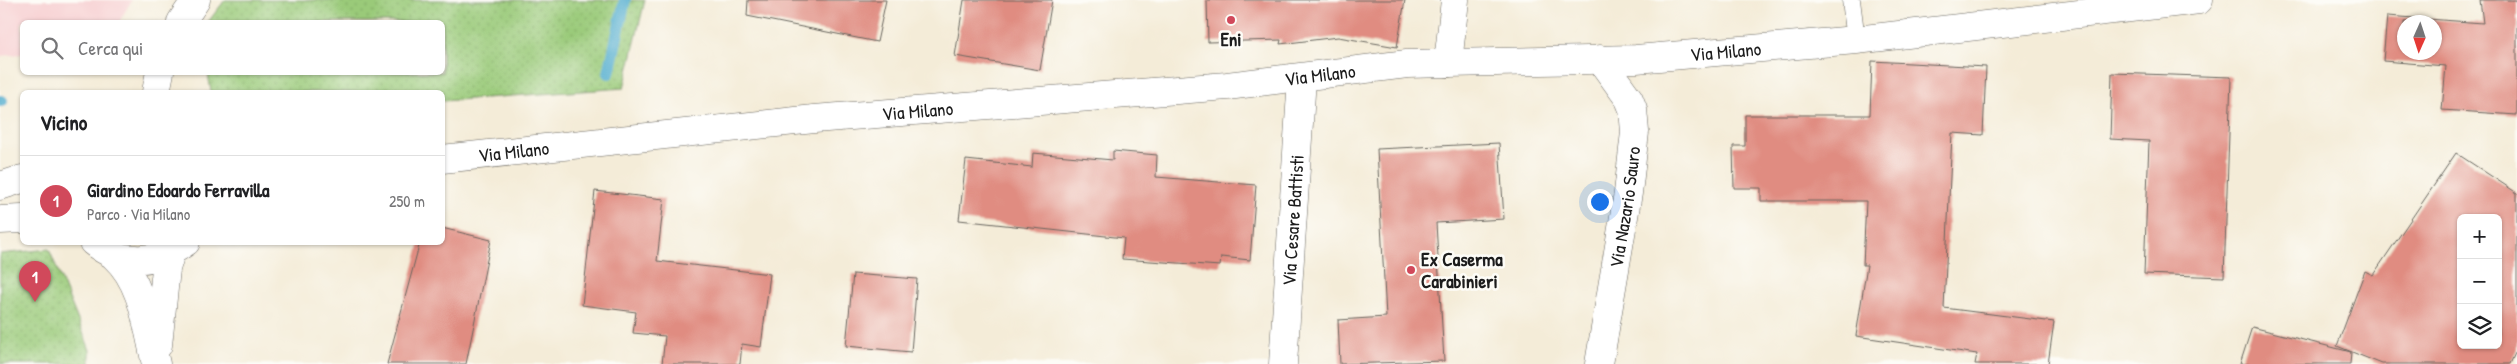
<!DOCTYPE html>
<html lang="it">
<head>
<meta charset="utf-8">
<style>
	body { margin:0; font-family:"Patrick Hand",sans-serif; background:#f2f2f2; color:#202124 }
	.controls { position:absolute; right:15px; bottom:15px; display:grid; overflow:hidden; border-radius:8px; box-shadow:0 1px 4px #0004 }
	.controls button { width:45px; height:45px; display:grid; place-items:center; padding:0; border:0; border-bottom:1px solid #e0e0e0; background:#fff; color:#202124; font:25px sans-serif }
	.compass { position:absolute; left:2397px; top:15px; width:45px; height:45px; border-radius:50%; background:#fff; box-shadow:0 1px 4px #0004; rotate:183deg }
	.you { position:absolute; left:1599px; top:201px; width:18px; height:18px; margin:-12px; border:4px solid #fff; border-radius:50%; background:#1a73e8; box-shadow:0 0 0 8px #1a73e833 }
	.badge { display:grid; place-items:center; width:32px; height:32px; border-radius:50%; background:#d1495b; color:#fff; font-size:16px; font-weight:700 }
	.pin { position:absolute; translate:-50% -41px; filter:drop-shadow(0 1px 2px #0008) }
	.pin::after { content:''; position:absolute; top:26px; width:18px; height:15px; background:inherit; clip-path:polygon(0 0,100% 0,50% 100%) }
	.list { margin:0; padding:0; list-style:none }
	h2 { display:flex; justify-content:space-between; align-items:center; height:65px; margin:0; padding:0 20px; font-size:21px }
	h2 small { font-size:16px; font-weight:400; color:#757577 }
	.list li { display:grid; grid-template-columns:32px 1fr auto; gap:15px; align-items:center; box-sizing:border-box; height:90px; padding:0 20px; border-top:1px solid #e0e0e0 }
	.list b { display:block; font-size:19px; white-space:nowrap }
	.list p { margin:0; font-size:16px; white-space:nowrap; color:#757577 }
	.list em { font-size:16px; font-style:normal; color:#757577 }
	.icon { flex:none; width:28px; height:28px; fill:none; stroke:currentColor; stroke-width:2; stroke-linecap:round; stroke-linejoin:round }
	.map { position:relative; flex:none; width:2517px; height:364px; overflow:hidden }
	.search { position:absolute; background:#fff; box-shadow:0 1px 4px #0004; left:20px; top:20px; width:425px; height:55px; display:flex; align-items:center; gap:12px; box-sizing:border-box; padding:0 18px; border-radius:8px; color:#757577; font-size:19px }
	.panel { position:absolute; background:#fff; box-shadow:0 1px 4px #0004; left:20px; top:90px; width:425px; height:155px; border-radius:8px }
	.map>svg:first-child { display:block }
	.built { fill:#f7cfd1 }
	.grass { fill:url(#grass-dots); stroke:#5b734a }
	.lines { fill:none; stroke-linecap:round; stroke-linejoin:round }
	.stream { stroke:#50acce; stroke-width:12 }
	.building { fill:#e08c81; fill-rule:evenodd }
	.service-casing { stroke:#68655e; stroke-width:19 }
	.minor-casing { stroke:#68655e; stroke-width:29 }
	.tertiary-casing { stroke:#68655e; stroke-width:29 }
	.service { stroke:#fff; stroke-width:18 }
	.minor { stroke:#fff; stroke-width:28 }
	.tertiary { stroke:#fff; stroke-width:28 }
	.poi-dot { fill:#d1495b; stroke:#fdfcf7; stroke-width:2 }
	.labels { text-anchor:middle; stroke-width:5; stroke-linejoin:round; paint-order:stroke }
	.poi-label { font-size:19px; font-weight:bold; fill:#1c1c1c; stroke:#fdfcf7 }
	.street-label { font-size:19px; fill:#1c1c1c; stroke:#fdfcf7 }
</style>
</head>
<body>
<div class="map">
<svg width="2517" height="364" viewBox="0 0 2517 364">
	<defs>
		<pattern id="grass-dots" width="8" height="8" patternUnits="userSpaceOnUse" patternTransform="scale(1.25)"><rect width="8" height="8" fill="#9aca79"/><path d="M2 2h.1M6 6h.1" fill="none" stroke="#84ad68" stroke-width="1.8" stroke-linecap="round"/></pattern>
	</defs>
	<rect width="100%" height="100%" fill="#fdfcf7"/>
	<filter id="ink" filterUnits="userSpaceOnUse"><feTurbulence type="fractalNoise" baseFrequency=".02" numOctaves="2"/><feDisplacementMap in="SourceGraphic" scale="10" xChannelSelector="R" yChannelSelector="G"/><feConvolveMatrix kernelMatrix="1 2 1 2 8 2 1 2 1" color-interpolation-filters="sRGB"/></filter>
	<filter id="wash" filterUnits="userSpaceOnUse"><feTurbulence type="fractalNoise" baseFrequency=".0096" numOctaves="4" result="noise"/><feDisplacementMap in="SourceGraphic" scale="20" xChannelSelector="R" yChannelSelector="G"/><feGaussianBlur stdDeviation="1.12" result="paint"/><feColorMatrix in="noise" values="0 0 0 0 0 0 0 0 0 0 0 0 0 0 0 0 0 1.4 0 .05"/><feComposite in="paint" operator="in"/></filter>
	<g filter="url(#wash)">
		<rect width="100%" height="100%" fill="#f4ecd8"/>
		<polygon class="built" points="0,0 132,0 119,22 22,22 22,54 0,56"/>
		<g class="grass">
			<polygon points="225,0 645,0 624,88 443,101 442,92 211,92 208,73 442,72 442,22 208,22"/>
			<polygon points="49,249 90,350 90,364 0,364 0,254"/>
		</g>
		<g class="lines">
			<g class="stream">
				<polyline points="609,73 625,0"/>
				<polyline points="0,101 2,101"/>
			</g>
		</g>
		<g id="blocks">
			<g class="building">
				<polygon points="748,0 886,0 877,42 747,16"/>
				<polygon points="964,0 1052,0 1040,70 955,56"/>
				<polygon points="1207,0 1405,0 1397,47 1338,37 1280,44 1281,40 1208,42"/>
				<path d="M 2480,0 L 2517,0 L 2517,115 L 2442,110 L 2446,66 L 2383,61 L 2387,16 L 2483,23 ZM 2404,22 L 2434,22 L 2434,52 L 2404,52 Z"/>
				<polygon points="1872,61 1986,67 1983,135 1952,133 1944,308 2054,322 2048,364 1975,364 1977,354 1856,336 1867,265 1863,265 1866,201 1761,201 1761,188 1734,188 1733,146 1745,146 1745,115 1870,115"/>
				<polygon points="2112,73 2231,77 2224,277 2144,274 2149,141 2110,139"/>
				<polygon points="1499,143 1504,219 1436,223 1444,361 1340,364 1338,320 1386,317 1377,149"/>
				<polygon points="1113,151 1157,155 1156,177 1256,185 1250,260 1221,257 1220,266 1122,259 1124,238 959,220 966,160 1032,167 1033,153 1113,160"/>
				<path d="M 2456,153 L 2517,193 L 2517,349 L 2510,364 L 2382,364 L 2337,346 L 2365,271 L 2373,275 ZM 2461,218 L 2498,218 L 2498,345 L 2461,345 Z"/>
				<polygon points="595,191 664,199 657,261 770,274 761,347 742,344 740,364 662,364 665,336 633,333 636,312 582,305"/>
				<polygon points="442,228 491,240 466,364 387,364 420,242 442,242"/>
				<polygon points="853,274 917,279 911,352 846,346"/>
				<polygon points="2252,327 2351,352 2350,364 2240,364"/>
			</g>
		</g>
	</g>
	<g filter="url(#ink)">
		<use href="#blocks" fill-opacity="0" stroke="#68655e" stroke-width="1"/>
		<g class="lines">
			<g class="service-casing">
				<polyline id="service" points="1851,0 1856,40"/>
			</g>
			<g class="minor-casing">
				<g id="minor">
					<polyline points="181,22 196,0"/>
					<path id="s1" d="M 1448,63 L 1636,59 L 1856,40 L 2199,0"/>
					<polyline points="156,92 160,72"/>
					<path d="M 114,256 C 143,282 147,327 156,364"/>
					<polyline points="158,345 166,269 171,252"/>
					<path id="s2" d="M 1283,364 L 1302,78"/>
					<path id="s3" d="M 1599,364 L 1628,193 L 1635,132 L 1633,109 L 1629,99 L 1600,59"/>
				</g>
			</g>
			<g class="tertiary-casing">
				<g id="tertiary">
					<path id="s4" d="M 442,159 L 814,119 L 1227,86 L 1407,64 L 1448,63 L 1455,0"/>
					<polyline points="0,186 22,179"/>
					<polyline points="0,220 22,219"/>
					<path d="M 93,242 C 122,266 156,264 186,242"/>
				</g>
			</g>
			<use href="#service" class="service"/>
			<use href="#minor" class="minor"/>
			<use href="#tertiary" class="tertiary"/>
		</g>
	</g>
	<g class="poi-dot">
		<circle cx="1231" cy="20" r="5"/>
		<circle cx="1411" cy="270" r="5"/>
	</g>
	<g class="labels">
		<g class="poi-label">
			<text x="1231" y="46">Eni</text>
			<text x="1421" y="266" text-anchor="start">Ex Caserma<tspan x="1421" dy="22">Carabinieri</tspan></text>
		</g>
		<g class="street-label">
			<text dy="7" stroke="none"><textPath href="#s1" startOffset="278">Via Milano</textPath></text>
			<text dy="7" stroke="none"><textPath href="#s4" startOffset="882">Via Milano</textPath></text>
			<text dy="7" stroke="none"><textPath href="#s4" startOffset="478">Via Milano</textPath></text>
			<text dy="7" stroke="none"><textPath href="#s4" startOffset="72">Via Milano</textPath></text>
			<text dy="7" stroke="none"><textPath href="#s3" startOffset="159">Via Nazario Sauro</textPath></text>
			<text dy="7" stroke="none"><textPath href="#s2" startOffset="144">Via Cesare Battisti</textPath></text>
		</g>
	</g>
</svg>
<div class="controls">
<button>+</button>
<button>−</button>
<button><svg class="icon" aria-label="layers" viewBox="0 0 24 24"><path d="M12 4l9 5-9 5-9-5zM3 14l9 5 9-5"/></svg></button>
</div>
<svg class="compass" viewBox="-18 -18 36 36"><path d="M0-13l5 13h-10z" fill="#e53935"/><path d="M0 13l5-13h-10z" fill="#757577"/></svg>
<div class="you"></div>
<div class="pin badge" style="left:35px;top:302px">1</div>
<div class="search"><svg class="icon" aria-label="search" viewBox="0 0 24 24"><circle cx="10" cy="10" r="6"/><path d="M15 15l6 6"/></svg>Cerca qui</div>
<section class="panel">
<h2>Vicino<small></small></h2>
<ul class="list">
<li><span class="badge">1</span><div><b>Giardino Edoardo Ferravilla</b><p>Parco · Via Milano</p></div><em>250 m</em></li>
</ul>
</section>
</div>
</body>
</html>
